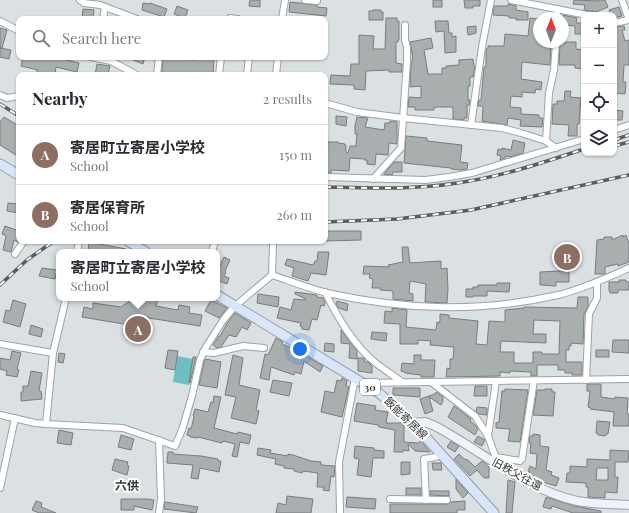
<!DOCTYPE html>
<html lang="en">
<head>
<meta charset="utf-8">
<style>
	body { margin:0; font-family:"Playfair Display","Noto Sans JP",serif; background:#f7f7f7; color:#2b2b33 }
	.controls { position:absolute; right:12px; top:12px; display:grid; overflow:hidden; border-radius:8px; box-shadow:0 1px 3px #0004 }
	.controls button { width:36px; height:36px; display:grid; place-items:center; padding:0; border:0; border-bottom:1px solid #e1e1e2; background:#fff; color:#2b2b33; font:20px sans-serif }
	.compass { position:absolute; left:533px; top:12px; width:36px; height:36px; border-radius:50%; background:#fff; box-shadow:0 1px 3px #0004; rotate:1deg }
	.you { position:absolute; left:300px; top:349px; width:14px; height:14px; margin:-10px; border:3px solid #fff; border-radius:50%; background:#1a73e8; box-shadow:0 0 0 6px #1a73e833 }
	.badge { display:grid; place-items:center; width:26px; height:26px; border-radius:50%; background:#176d15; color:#fff; font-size:13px; font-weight:700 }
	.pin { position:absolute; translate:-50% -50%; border:2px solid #fff; box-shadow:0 1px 4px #0006 }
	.popup { position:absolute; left:56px; top:249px; width:164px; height:52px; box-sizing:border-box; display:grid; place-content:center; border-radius:8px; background:#fff; filter:drop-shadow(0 1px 3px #0005); font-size:13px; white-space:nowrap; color:#7c7c81 }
	.popup b { font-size:15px; color:#2b2b33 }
	.popup::after { content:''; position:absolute; left:50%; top:100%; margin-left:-8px; border:8px solid transparent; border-top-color:#fff }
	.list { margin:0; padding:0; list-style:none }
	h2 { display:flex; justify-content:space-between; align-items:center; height:52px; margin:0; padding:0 16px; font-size:17px }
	h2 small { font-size:13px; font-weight:400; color:#7c7c81 }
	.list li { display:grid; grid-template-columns:26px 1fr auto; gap:12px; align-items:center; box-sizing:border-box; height:60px; padding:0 16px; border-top:1px solid #e1e1e2 }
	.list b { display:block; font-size:15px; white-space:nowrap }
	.list p { margin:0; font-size:13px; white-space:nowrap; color:#7c7c81 }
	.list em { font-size:13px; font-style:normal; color:#7c7c81 }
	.icon { flex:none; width:22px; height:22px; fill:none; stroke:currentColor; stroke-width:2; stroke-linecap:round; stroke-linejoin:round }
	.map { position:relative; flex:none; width:629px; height:513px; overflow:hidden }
	.search { position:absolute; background:#fff; box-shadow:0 1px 3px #0004; left:16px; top:16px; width:312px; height:44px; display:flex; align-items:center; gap:10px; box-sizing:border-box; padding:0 14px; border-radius:8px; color:#7c7c81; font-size:15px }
	.panel { position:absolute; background:#fff; box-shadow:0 1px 3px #0004; left:16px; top:72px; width:312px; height:172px; border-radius:8px }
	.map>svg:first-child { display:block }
	.water { fill:#6ebec3 }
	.building { fill:#a9aeaf; stroke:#787c7e; fill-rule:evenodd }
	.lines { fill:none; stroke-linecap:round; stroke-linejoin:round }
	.street-casing { stroke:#9ea2a5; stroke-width:8 }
	.secondary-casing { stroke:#9ea2a5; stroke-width:10 }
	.primary-casing { stroke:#909db1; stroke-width:11 }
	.street { stroke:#fff; stroke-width:6 }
	.secondary { stroke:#edf2fb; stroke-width:8 }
	.primary { stroke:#dae6f8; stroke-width:9 }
	.rail-casing { stroke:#5a5d5e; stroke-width:3.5 }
	.rail { stroke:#fff; stroke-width:2; stroke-dasharray:6; stroke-linecap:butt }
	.labels { text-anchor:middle; stroke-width:4; stroke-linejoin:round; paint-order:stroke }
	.shield { fill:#fff; stroke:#707272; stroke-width:1 }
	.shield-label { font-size:10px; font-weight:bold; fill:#333536 }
	.street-label { font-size:11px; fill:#333536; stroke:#fff }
	.neighbourhood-label { font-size:12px; font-weight:bold; fill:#333536; stroke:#fff }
</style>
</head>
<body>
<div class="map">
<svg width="629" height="513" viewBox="0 0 629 513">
	<rect width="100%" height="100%" fill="#dbe0e3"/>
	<polygon class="water" points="177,356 193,359 189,385 173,382"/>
	<g class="building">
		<polygon points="250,0 260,0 260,7 249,6"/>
		<rect x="433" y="0" width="9" height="7"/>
		<polygon points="464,0 480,0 480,6 473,6 473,8 465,8"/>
		<polygon points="574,0 599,1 598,0 605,0 608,7 596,12 584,10 585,5 573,4"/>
		<polygon points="290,2 317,5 317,7 327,8 326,16 289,12"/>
		<polygon points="143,3 150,4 150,3 167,9 164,17 142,10"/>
		<polygon points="508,4 516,6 516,10 528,12 528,20 516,20 516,18 509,18 509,16 493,15 494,6 508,6"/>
		<polygon points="177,6 188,10 185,18 174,14"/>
		<polygon points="619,7 622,16 614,18 614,14 611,15 609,10"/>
		<polygon points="83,9 94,10 93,19 82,18"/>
		<polygon points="373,10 381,10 381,12 383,12 383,20 369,20 369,11 373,11"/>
		<polygon points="563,15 577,18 576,23 584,23 584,34 575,34 575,26 563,25"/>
		<polygon points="386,18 397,18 397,21 399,21 399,40 398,40 398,42 396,42 396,63 402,64 402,72 389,72 389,70 366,71 365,90 354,89 354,85 330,84 331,75 350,76 351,64 359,64 359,35 374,36 373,49 385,49"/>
		<polygon points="530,18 539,19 538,42 551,42 550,65 522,62 521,79 542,82 541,90 536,89 535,93 522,92 522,97 511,96 510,107 521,108 521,114 539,115 539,118 543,118 542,127 520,126 521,120 508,118 507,125 482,121 483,108 482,106 478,106 479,100 481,100 484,67 486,67 486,49 488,49 488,46 504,46 505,34 528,36"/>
		<polygon points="435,21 448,21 449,33 452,33 452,37 456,36 456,52 445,53 444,31 436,32"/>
		<polygon points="476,26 476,33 468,35 467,27"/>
		<polygon points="624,26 625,30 622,30 625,41 629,40 629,65 624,65 623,82 626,82 625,94 614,93 615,65 614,65 614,27"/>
		<polygon points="0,28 7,30 2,48 0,47"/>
		<polygon points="431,38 433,48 424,50 428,74 442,74 442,68 446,68 446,66 459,65 459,60 473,59 474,66 475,66 473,77 470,77 470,86 468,86 468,100 470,100 469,105 467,105 467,118 464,118 464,120 453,119 453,107 436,107 434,108 434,110 415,110 415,107 408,107 409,97 421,98 421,86 410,87 411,64 412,64 412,59 413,59 410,42"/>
		<polygon points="566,42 576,42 576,49 584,50 584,69 575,68 575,65 559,65 560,43 566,43"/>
		<polygon points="0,48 11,50 9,59 0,57"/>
		<polygon points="23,57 54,57 79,63 77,72 56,67 55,75 34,75 38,70 21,66"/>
		<polygon points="126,57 145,57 143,64"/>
		<polygon points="163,57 194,60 194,57 214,57 213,75 162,74"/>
		<polygon points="97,64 110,66 108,75 95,75"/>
		<polygon points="565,91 571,91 570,97 581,98 579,124 577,124 577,136 568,136 569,125 552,124 553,104 557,104 557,101 564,101"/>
		<polygon points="614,110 623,111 622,120 614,120"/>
		<polygon points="336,116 347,117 346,126 336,124"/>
		<polygon points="4,117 19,126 19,157 0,145 0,122"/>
		<polygon points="357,117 368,118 365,127 384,130 385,123 390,123 390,121 397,122 397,144 389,143 388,155 376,154 375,165 367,164 367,160 364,160 365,159 350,158 349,171 331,170 331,173 325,172 325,145 328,145 328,142 338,142 338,143 345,144 344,145 346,145 346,153 348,153 350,146 356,146 357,134 355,134 355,126"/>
		<polygon points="406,136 427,138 427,141 462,145 460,162 468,163 467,169 461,170 451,169 451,168 404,163"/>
		<polygon points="513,140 525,143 523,153 510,157 506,156 505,158 500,160 501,156 497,155 498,149 502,150 502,148 511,150"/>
		<polygon points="394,162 402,162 402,172 393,172 392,175 384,174"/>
		<polygon points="8,203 19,204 19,213 7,211"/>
		<polygon points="5,226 19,231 19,240 18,242 14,240 11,252 3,250 6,236 2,234"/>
		<polygon points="325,231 361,231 361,240 325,241"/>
		<polygon points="623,235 623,237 626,235 629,243 629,262 618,266 618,264 605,267 605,274 595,274 597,240 604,239 604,237 612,237 612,240"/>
		<polygon points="89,242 126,249 126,252 88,252"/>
		<polygon points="402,247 408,247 410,263 441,261 441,269 447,268 448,289 447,303 425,302 426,284 410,281 409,293 413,294 413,301 393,299 393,291 380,290 381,288 372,288 373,279 369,278 370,274 363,274 364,266 389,267 388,265 403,262"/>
		<polygon points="318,252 329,252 326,275 311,273 308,281 292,276 294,268 285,265 287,259 313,265 315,261 317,261"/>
		<polygon points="224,257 230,260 225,271 226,272 224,276 229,278 227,284 217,280 217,267 219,268"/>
		<polygon points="42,268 57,270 55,279 39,276"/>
		<polygon points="560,271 569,271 569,282 556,282 556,286 540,285 540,272"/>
		<polygon points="619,280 626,280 626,282 629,282 629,290 618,290 618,293 610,293 610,291 609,291 609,282 619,282"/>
		<polygon points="497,283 510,283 509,292 487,291 487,296 473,296 473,297 466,297 466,289 473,289 473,287 478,287 478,285 497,285"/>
		<polygon points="295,292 317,295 317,297 323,298 325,302 324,306 321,305 317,320 312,319 309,330 302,329 302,327 300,326 301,323 277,318 280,307 291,310 294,299 305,300 306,299 295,294"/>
		<polygon points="258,294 279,297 278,307 257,303"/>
		<path d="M 578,297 L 588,297 L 588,306 L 584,314 L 583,344 L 571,343 L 571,346 L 569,346 L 569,350 L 566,350 L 566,362 L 582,362 L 582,375 L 572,375 L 572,373 L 565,373 L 565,370 L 558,370 L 558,365 L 537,365 L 537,376 L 531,376 L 531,372 L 510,371 L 510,373 L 500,372 L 500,376 L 446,377 L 447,368 L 450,369 L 450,359 L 453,359 L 454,347 L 430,345 L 431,341 L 418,340 L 418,344 L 400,344 L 400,324 L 384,323 L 385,311 L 392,312 L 392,308 L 407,310 L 406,327 L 436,330 L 437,322 L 439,323 L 440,321 L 440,314 L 449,315 L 449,318 L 478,321 L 476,344 L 487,345 L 489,321 L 505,322 L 505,310 L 524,308 L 524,307 L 577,308 ZM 534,320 L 560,321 L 559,354 L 542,354 L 542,352 L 533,352 L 533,363 L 514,363 L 514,352 L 500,352 L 501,341 L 546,343 L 546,334 L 533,334 Z"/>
		<polygon points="134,298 158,299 156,306 178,310 179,305 190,307 189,313 202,315 200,326 142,317 141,327 82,317 84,307 93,309 93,303 121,307"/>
		<polygon points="13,300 26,304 20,327 3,322 6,310 10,311"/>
		<polygon points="211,300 227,308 219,318 205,311"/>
		<polygon points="337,301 348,304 347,311 339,308 336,304"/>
		<polygon points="235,313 251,323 247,330 242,327 236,337 229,335 221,347 217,348 213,345 219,336 220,336 228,322"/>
		<polygon points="31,325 43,329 41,337 29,334"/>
		<polygon points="341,330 357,351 357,359 349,358 350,344 341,343"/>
		<polygon points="372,332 387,333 386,341 371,339"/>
		<polygon points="276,338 283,342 282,344 296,350 323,366 320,372 304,361 301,374 295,372 294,375 271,367 269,380 260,378 265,354 268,355"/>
		<polygon points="613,340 629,340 629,353 612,352"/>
		<polygon points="325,343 334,344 334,352 324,351"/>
		<polygon points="168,350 178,351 175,370 165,368"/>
		<rect x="596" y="350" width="13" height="7"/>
		<polygon points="12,351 21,353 17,369 19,370 17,377 6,375 7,371 0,369 0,358 10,360"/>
		<polygon points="59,353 65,354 63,363 58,362"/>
		<polygon points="233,355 243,358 239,385 260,390 256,410 259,411 256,424 231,418 236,397 225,395"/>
		<polygon points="414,355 421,355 421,360 435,360 434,377 421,377 421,375 405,373 405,372 401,371 402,363 414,364"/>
		<polygon points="193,357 196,357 190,383 189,383"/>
		<polygon points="358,358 364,358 365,362 368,362 372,366 372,373 358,371"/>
		<polygon points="205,359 221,362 217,388 199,385"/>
		<polygon points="31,371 42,373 39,391 41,391 42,399 21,401 21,392 23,392 23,386 28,386"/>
		<polygon points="342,378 347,381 346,386 349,387 342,417 321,412 325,391 334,393 337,380 341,381"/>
		<polygon points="273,380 292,383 289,396 270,392"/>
		<polygon points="587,384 601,384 601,397 615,399 615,397 628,398 627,414 629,414 629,426 613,426 614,412 590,409 591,408 588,407 590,391 587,391"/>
		<polygon points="475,386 487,386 487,396 474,396"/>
		<polygon points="393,388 420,388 420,397 393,395"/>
		<polygon points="505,389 528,390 520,442 508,441 510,429 496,428 496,423 499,422 502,391 505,391"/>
		<polygon points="545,389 552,389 552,392 555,392 553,416 533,415 537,390 545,390"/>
		<polygon points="436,392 443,397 443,401 441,405 429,397 433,411 425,414 420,399 435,394"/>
		<polygon points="214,396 221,397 214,428 237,434 238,432 251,435 249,444 240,442 237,457 232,456 235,444 223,441 222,443 198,437 198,438 190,437 190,436 187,435 189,428 191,429 194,417 193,416 195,409 208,412 211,402 213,403"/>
		<polygon points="357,403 376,406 375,410 388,412 386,423 402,423 402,425 404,425 404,442 418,443 421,441 430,452 415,451 408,444 409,451 403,450 403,452 394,452 395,430 379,427 378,425 354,421"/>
		<polygon points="454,406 471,419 470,421 475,425 478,429 475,435 448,417"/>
		<polygon points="477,407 487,408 487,415 479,414 476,411"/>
		<polygon points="597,421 610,422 608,434 606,434 605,436 598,435 598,434 596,433"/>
		<polygon points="59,430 73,433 71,445 57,443"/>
		<polygon points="533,434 540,435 540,446 549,447 546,470 552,472 551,475 559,478 556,486 543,482 543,483 528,476 530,472 528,471 530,466 536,469 537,454 530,453 531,443 529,443 530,436 533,436"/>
		<polygon points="121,435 134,439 131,450 118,447"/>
		<polygon points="478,436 485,440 482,446 474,442"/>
		<polygon points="451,441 459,446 455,452 447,447"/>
		<polygon points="355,446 374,448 374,450 384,451 384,458 373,458 371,477 357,475 359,459 354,458"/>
		<polygon points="258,448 271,450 270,453 288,456 288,454 293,455 311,461 321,462 321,465 335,466 334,477 331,476 329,491 323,490 324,487 317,487 318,473 303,471 302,473 294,471 294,469 284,468 284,466 275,464 276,459 257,455"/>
		<path d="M 610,450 L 629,451 L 628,462 L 615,462 L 615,477 L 618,477 L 617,493 L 605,492 L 605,498 L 588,497 L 588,487 L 586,487 L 586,483 L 566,482 L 567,473 L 570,473 L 570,466 L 587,467 L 587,459 L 610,460 ZM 597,468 L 608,468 L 608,480 L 596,480 Z"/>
		<polygon points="168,452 173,452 173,454 201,456 218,459 218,461 221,461 219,472 200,468 198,479 191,478 193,465 167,463"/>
		<polygon points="459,454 464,459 468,460 475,467 482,461 485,463 489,467 489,478 484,478 477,470 470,476 454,459"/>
		<polygon points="115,459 128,462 127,465 129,466 127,475 112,470"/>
		<polygon points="401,462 410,462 410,474 401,475"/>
		<polygon points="432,463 441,463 442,470 433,470"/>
		<polygon points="456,479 468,493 463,498 456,489"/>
		<polygon points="508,480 515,482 512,513 506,513"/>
		<rect x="406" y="488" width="15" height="7"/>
		<polygon points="430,491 449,491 449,496 430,495"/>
		<polygon points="287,496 313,499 311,513 276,513 278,503 286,505"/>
		<polygon points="347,497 376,499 375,509 346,507"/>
		<polygon points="546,497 575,506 601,511 601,513 573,513 552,506 551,509 543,507"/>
		<polygon points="121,499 148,499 154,500 152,510 134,506 134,510 121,510"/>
		<polygon points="36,501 42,503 41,507 56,513 39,513 32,510"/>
		<polygon points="465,501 465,510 457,510 457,513 390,513 390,504 447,504 451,502"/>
		<polygon points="165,502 198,507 196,513 164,509"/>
	</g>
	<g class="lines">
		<g class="street-casing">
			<g id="street">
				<polyline points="80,0 84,3 100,5 137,19"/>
				<polyline points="305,0 317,1"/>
				<polyline points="511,0 587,15"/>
				<polyline points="622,0 629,20"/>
				<polyline points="230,18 238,19"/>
				<polyline points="557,18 557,9"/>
				<polyline points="103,19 105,7"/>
				<polyline points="282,19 285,0"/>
				<polyline points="0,21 19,31"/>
				<polyline points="614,23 629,20"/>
				<polyline points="91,57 111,61 137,75"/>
				<polyline points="157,75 159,57"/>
				<polyline points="219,75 221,57"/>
				<polyline points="247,75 249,57"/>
				<polyline points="276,75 278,57"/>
				<polyline points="0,95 7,98 19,96"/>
				<polyline points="325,103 357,112 403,118 502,128 521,133 546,141"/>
				<polyline points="471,125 482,47 491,0"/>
				<polyline points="614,130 629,125"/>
				<polyline points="556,148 546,141 549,93 554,70 556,42"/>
				<polyline points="325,177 425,180 449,177 472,173 584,139"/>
				<polyline points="373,179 401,148 407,62 407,47 405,40 405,25"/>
				<polyline points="77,252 79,241"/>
				<polyline points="212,252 215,241"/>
				<polyline points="15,254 24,241"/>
				<polyline points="272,275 273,244"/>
				<path d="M 325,292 C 338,318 354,346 377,364 C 385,370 394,376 402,382"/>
				<polyline points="0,344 53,353"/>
				<polyline points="203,352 214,353 243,346 264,348"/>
				<polyline points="586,380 589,314 597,298 597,282"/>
				<polyline points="496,381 488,436 497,461"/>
				<polyline points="431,382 475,416 488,436"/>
				<polyline points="364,383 629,379"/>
				<path d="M 0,415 L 35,423 L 46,424 L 123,428 L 175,446 L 182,430 L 192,396 L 200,360 L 206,347 L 224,319 L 235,306 L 272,275 C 290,281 308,288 327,293 C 405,310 479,313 558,295 C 583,289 606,278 629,268"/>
				<polyline points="46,424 53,353 66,298"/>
				<polyline points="159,440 161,499 159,513"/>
				<polyline points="496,457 520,461 522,459 534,380"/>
				<polyline points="0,488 15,418"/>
				<polyline points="390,499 447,500"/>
				<polyline points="426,500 424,459 436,457 441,453"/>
				<polyline points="340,513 339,462 355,378"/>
			</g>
		</g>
		<g class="secondary-casing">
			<path id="secondary" d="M 413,423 L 425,422 L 435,426 C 482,451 524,489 577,501 C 593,504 612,504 629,505"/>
		</g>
		<g class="primary-casing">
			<g id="primary">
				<polyline points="0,164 19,175"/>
				<polyline points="128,241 146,252"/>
				<polyline points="217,295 379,393 413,423 494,513"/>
			</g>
		</g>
		<use href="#street" class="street"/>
		<use href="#secondary" class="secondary"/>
		<use href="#primary" class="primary"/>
		<g class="rail-casing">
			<g id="rail">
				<polyline points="0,104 19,116"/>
				<polyline points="614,140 629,135"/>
				<polyline points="614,146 629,142"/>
				<path d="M 325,187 C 369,188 413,190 457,183 C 500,177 542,163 584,149"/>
				<polyline points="325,222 397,219 471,210 629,175"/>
				<polyline points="0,285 27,260 54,241"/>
			</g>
		</g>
		<use href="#rail" class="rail"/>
	</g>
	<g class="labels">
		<rect class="shield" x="360" y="379" width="20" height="16" rx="3"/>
		<g class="shield-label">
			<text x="370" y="391">30</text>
		</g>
		<g class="street-label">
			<text transform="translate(406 418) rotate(44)" y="4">飯能寄居線</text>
			<text transform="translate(517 474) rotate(29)" y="4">旧秩父往還</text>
		</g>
		<g class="neighbourhood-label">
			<text x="127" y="490">六供</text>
		</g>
	</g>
</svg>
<div class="controls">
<button>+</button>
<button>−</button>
<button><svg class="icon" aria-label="locate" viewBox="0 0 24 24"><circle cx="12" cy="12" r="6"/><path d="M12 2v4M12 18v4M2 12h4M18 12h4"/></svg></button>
<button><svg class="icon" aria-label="layers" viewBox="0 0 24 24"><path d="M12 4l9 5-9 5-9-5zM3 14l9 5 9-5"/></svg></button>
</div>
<svg class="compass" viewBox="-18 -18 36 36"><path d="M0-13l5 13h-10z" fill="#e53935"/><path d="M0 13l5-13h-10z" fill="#7c7c81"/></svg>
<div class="you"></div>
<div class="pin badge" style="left:138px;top:329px;background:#8d6e63">A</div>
<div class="popup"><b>寄居町立寄居小学校</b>School</div>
<div class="pin badge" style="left:567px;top:257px;background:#8d6e63">B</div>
<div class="search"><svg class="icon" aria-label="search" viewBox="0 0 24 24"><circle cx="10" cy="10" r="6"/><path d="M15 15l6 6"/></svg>Search here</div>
<section class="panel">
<h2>Nearby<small>2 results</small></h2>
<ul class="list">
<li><span class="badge" style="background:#8d6e63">A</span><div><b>寄居町立寄居小学校</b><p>School</p></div><em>150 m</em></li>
<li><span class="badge" style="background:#8d6e63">B</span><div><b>寄居保育所</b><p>School</p></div><em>260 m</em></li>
</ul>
</section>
</div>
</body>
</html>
